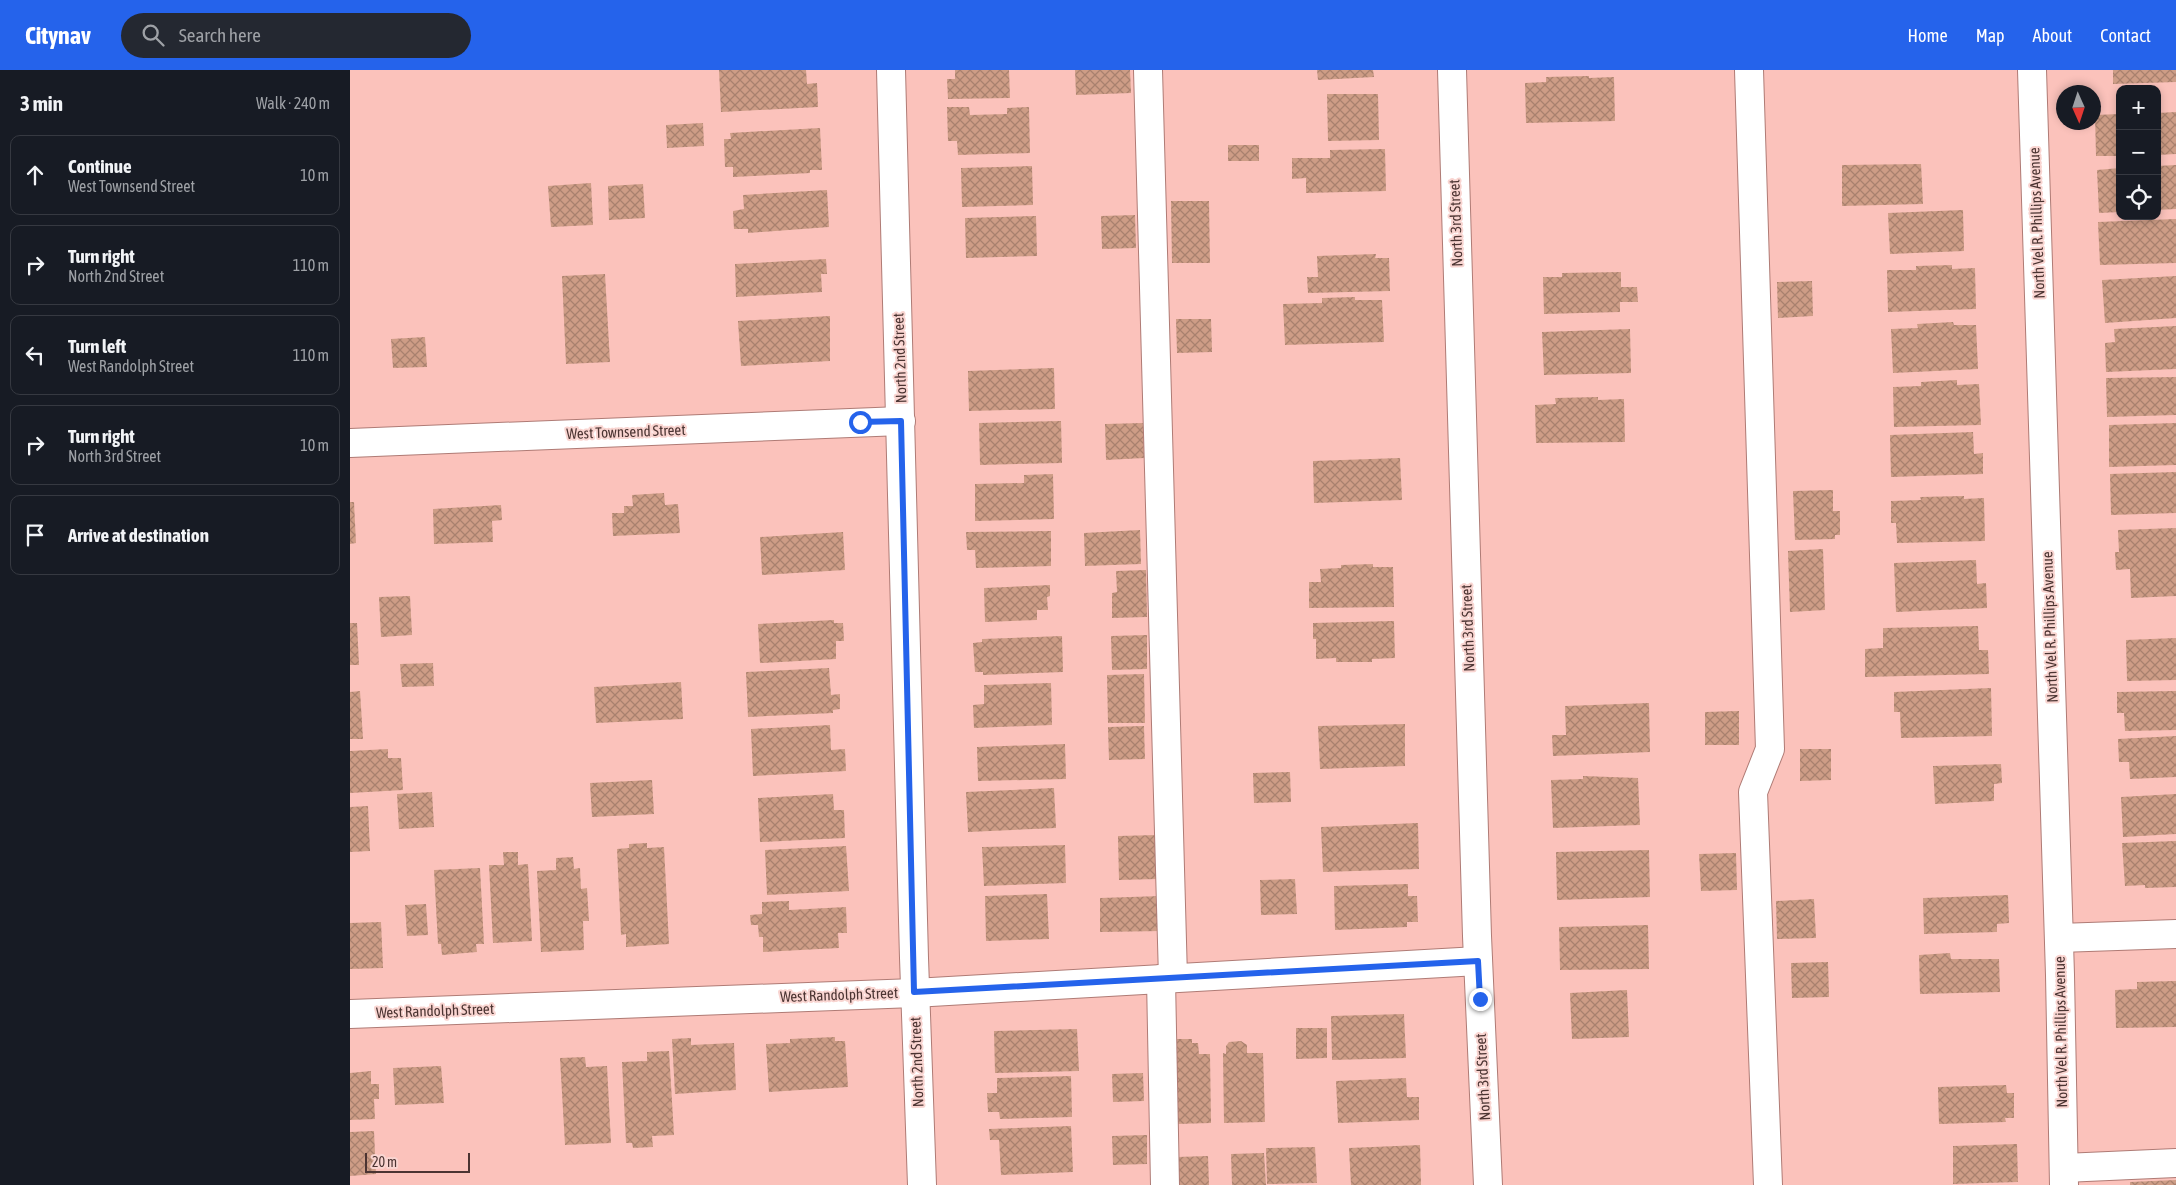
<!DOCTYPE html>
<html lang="en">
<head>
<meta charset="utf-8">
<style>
	body { margin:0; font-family:"Asap Condensed",sans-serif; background:#242831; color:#f1f3f6 }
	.controls { position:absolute; right:15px; top:15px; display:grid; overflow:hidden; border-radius:10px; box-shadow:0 2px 8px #0003 }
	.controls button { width:45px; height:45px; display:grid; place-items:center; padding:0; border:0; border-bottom:1px solid #363941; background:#171b24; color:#f1f3f6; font:25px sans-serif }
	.compass { position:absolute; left:1706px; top:15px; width:45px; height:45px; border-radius:50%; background:#171b24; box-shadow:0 2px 8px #0003; rotate:177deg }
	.scale { position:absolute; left:15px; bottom:12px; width:105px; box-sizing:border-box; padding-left:5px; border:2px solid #4b3432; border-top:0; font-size:14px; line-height:18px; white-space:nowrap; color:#4b3432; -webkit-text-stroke:4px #f9d5d1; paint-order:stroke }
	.stop { position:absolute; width:15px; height:15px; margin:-11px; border:4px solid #2563eb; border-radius:50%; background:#fff }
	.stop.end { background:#2563eb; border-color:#fff; box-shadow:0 1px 5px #0008 }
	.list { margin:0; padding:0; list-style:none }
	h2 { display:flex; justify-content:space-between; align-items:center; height:65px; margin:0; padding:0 20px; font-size:21px }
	h2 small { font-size:16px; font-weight:400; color:#9ea1a6 }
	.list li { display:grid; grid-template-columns:32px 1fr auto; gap:15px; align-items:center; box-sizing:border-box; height:80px; margin:0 10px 10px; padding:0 10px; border:1px solid #363941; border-radius:10px }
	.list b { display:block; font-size:19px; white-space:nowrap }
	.list p { margin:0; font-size:16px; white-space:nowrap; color:#9ea1a6 }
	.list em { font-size:16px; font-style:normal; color:#9ea1a6 }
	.icon { flex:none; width:28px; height:28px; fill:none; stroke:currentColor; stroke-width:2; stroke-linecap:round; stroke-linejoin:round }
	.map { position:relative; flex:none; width:1826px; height:1115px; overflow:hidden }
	header { display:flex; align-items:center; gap:30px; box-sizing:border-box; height:70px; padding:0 25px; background:#2563eb; color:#fff }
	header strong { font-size:24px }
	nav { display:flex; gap:28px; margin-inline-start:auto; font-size:18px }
	.search { width:350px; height:45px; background:#242831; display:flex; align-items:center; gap:12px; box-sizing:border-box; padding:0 18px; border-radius:28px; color:#9ea1a6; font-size:19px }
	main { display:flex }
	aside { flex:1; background:#171b24 }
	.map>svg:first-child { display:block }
	.building { fill:url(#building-cross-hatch) }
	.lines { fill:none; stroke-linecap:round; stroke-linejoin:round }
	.minor-casing { stroke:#af7b75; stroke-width:30 }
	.minor { stroke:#fff; stroke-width:28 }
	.route { stroke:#2563eb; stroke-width:6 }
	.labels { text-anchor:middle; stroke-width:4; stroke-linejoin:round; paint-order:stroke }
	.street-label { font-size:15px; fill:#4b3432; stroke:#f9d5d1 }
</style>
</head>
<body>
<header>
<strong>Citynav</strong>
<div class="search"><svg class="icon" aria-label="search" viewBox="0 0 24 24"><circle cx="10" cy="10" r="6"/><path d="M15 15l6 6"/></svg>Search here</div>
<nav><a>Home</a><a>Map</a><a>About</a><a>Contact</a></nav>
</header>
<main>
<aside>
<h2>3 min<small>Walk · 240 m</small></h2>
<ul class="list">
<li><svg class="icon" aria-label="ahead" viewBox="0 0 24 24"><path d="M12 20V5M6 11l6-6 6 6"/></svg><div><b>Continue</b><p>West Townsend Street</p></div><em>10 m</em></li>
<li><svg class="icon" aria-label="right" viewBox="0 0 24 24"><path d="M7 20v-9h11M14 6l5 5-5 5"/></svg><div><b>Turn right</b><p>North 2nd Street</p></div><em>110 m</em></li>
<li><svg class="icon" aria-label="left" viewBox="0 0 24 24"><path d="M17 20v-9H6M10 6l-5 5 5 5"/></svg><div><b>Turn left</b><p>West Randolph Street</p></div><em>110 m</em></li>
<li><svg class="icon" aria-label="right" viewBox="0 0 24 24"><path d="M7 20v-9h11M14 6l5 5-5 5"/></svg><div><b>Turn right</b><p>North 3rd Street</p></div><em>10 m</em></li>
<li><svg class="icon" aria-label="arrive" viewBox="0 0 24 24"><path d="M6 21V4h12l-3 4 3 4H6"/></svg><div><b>Arrive at destination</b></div></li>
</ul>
</aside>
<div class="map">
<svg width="1826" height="1115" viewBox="0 0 1826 1115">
	<defs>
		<pattern id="building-cross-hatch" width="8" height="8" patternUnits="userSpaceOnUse" patternTransform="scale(1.25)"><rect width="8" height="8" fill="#ce9d86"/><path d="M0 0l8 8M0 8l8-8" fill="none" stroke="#a9816e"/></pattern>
	</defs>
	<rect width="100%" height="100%" fill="#fbc2bb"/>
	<g class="building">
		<polygon points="369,0 456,0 457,14 467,13 468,37 371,42"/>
		<polygon points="605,0 659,0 660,28 598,29 597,9 605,9"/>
		<polygon points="725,0 780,0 781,23 726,25"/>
		<polygon points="967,0 1023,0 1024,7 968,10"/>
		<polygon points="1763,0 1826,0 1826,12 1763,14"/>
		<polygon points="1239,6 1239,8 1264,7 1265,51 1176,53 1175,13 1196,12 1196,7"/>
		<polygon points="977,24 1028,24 1029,70 978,71"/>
		<polygon points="597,37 619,37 620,45 657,44 657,38 679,37 680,83 608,85 607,71 598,71"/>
		<polygon points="1826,42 1826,84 1807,85 1807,43"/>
		<polygon points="1770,44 1770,86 1746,86 1745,45"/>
		<polygon points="353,53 354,76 317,78 316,55"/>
		<polygon points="470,58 472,100 460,100 460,103 383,107 383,97 375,97 374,69 381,69 380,63"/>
		<rect x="878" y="75" width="31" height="16"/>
		<polygon points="1035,79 1036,121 956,123 956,108 942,109 942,88 980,88 980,80"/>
		<polygon points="1571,94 1573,134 1492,136 1492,95"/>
		<polygon points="1826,95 1826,139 1807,140 1807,96"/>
		<polygon points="682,96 683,135 612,137 611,98"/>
		<polygon points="1770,98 1770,142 1749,143 1747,100"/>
		<polygon points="241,113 243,155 201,157 198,116"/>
		<polygon points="293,114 295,148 259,150 258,116"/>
		<polygon points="477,120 479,157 398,163 398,159 384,159 383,141 394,139 393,125"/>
		<polygon points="821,131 859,131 860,193 822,193"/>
		<polygon points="1613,140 1614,181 1540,184 1538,143"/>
		<polygon points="785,145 786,178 752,179 751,146"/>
		<polygon points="686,146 687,186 616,188 615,148"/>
		<polygon points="1826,149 1826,193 1750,195 1748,152"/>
		<polygon points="1026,184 1025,188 1039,188 1040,221 958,223 957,207 968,207 967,186"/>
		<polygon points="476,189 477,204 471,204 472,222 386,227 385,194"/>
		<polygon points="1602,195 1602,199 1625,198 1626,239 1538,242 1537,200 1566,200 1566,196"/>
		<polygon points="1271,202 1271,217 1287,217 1288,232 1270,232 1270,242 1194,244 1193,207 1212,207 1212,203"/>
		<polygon points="255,204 260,292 216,294 212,206"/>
		<polygon points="1826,206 1826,248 1755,253 1752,210"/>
		<polygon points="1462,211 1463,246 1428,248 1427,212"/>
		<polygon points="1005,227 1005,230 1032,230 1034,272 935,275 933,234 972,233 972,228"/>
		<polygon points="480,246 480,291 391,296 388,251"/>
		<polygon points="826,249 861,249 862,282 827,283"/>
		<polygon points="1603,252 1604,255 1626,255 1628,299 1543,303 1541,259 1568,258 1567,254"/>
		<polygon points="1826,256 1826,299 1756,302 1755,273 1765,272 1764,259"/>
		<polygon points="1280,259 1281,303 1194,305 1192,262"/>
		<polygon points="75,267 77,297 43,298 41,269"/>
		<polygon points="704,298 705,339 619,341 618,301"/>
		<polygon points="1826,307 1826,345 1757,347 1756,308"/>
		<polygon points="1607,310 1607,315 1629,314 1631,355 1544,357 1543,317 1571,316 1571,312"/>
		<polygon points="1248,327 1248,330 1274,329 1275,372 1186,373 1185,335 1206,334 1205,328"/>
		<polygon points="711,351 712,393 630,395 629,353"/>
		<polygon points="793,353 794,388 756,390 755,354"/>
		<polygon points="1826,353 1826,395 1759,397 1759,355"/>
		<polygon points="1623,362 1624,384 1633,383 1633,404 1541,407 1540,365"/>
		<polygon points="1050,388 1052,430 964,433 963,391"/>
		<polygon points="1826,402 1826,443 1761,445 1760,404"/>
		<polygon points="703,404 704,449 625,451 625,414 674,413 674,405"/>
		<polygon points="1483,420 1483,441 1490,441 1490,465 1485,465 1485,469 1445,470 1443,421"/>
		<polygon points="314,423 315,435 328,434 330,463 263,466 262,443 274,443 274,436 283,436 282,425"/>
		<polygon points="1614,426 1614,429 1634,428 1635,471 1547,473 1546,453 1541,453 1541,431 1571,430 1570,427"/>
		<polygon points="0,432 4,432 6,473 0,474"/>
		<polygon points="151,435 152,450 142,451 143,472 84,474 83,439"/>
		<polygon points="1826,458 1826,526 1781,528 1780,499 1766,500 1765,482 1769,482 1768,460"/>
		<polygon points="790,460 791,494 735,496 734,463"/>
		<polygon points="701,461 701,496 626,498 625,480 617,480 616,462"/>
		<polygon points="493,462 495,500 412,505 410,467"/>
		<polygon points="1473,479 1475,540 1440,542 1438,481"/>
		<polygon points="1626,490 1627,514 1636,513 1637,538 1546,542 1544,493"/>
		<polygon points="1023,494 1023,497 1043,497 1044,537 959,538 959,512 971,512 970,499 991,498 991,495"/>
		<polygon points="796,500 797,547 762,548 762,523 767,522 766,501"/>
		<polygon points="700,515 700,526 697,527 698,540 687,540 687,550 635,552 634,518"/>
		<polygon points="60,526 62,565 31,567 29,527"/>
		<polygon points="484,550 484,553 493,553 494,571 486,571 486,589 410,593 408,554"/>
		<polygon points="1044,551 1045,588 1022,589 1022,592 986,592 986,588 966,589 966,569 963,569 963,553"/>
		<polygon points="0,553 7,553 9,595 0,595"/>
		<polygon points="1628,556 1629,580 1638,580 1639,604 1515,607 1515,579 1533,578 1533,558"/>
		<polygon points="797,565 797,599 762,600 761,566"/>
		<polygon points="712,566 713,602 633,605 633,602 625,602 623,573 632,572 632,569"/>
		<polygon points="1826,568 1826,610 1777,611 1776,570"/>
		<polygon points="83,593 84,616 52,617 50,594"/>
		<polygon points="479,598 481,625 490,624 490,639 483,640 483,643 398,647 396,602"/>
		<polygon points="794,604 795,653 758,653 757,605"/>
		<polygon points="331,612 333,649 246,653 244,617"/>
		<polygon points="701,613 702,655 624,658 623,635 634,634 634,615"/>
		<polygon points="1641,618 1642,666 1551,668 1550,642 1544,642 1544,622"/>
		<polygon points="10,621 13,669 0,669 0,622"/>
		<polygon points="1826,621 1826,660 1775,661 1774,643 1767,643 1767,622"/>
		<polygon points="1299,633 1300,682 1203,686 1202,665 1216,665 1215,636"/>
		<polygon points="1389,641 1389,675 1355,675 1355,642"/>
		<polygon points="1055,654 1055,696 970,699 968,656"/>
		<polygon points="480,655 481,680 495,679 496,701 403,706 401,659"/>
		<polygon points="794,656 795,689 759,690 758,657"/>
		<polygon points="1826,666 1826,707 1780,709 1779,692 1769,692 1768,669"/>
		<polygon points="715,674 716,709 628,711 627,677"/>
		<polygon points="38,679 38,688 51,688 53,720 0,723 0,681"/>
		<polygon points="1450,679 1481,679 1481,710 1450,711"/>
		<polygon points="1651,694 1652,713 1644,714 1644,731 1585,734 1583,696"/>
		<polygon points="940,702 941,732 904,733 903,703"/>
		<polygon points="1233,706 1288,708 1290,755 1203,758 1201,710 1233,709"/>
		<polygon points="302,710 304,744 242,747 240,713"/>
		<polygon points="704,718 706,758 618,762 616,722"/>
		<polygon points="82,722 84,757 49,759 47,724"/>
		<polygon points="483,724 484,740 494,740 495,768 410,772 408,728"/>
		<polygon points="1826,724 1826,764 1773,767 1771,727"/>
		<polygon points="18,736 20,781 0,782 0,737"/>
		<polygon points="1068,753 1069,799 973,802 971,757"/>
		<polygon points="806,765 808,809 769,810 768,766"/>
		<polygon points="1826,771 1826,817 1795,818 1795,815 1775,816 1772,773"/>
		<polygon points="297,773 297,778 314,777 319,874 276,877 276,864 271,865 267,779 279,778 279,774"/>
		<polygon points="715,775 716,813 634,816 632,777"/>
		<polygon points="496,776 499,821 417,825 415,780"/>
		<polygon points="1299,780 1300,827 1207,830 1206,782"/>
		<polygon points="153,782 168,782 168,795 178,794 182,871 143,873 139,795 154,795"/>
		<polygon points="1386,783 1387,820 1351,821 1349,784"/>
		<polygon points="223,787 224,799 230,798 231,819 237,818 239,851 233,851 234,880 191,882 187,801 206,800 206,788"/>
		<polygon points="130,798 134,874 126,874 127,882 92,885 91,874 88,874 84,800"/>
		<polygon points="945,809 947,844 911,845 910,810"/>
		<polygon points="1058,814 1058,826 1067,826 1068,852 1057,852 1057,857 985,860 984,816"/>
		<polygon points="697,824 699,869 636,871 635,826"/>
		<polygon points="1658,825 1659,853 1647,854 1647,862 1574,864 1573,828"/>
		<polygon points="811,826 812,861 750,862 750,828"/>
		<polygon points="1464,829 1466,868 1427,869 1426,831"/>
		<polygon points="439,831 439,840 496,837 497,863 488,863 489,878 413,882 413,867 409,867 408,855 401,855 400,845 412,844 412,832"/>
		<polygon points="76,834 78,865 57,866 55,835"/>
		<polygon points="31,852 33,898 0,899 0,853"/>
		<polygon points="1298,855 1299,899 1210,900 1209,857"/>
		<polygon points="1600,883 1601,889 1649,889 1650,922 1570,924 1569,885"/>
		<polygon points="1478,892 1479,927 1442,928 1441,893"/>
		<polygon points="1826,911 1826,957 1766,958 1765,920 1787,919 1787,912"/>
		<polygon points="1277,920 1279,967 1222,969 1220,923"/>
		<polygon points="1054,944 1056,988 982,990 981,946"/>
		<polygon points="946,958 977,958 977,988 946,989"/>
		<polygon points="727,959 729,1001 645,1003 644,961"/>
		<polygon points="485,967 485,971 495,971 498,1017 419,1022 416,974 440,973 440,969"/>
		<polygon points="341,968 341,975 384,973 386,1020 325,1024 322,969"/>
		<polygon points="824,969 842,969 842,973 848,973 849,984 860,984 861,1053 826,1054"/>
		<polygon points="891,971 897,975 897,983 913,983 915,1052 874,1053 873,983 876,984 876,976 879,972"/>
		<polygon points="319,981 324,1065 302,1066 303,1077 283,1078 282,1073 276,1073 272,992 297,991 297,982"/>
		<polygon points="235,987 236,997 257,996 261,1073 215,1075 210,988"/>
		<polygon points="91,996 94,1033 45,1035 43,998"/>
		<polygon points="21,1001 21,1014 29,1014 29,1029 24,1029 25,1049 0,1050 0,1003"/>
		<polygon points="793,1003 794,1031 763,1032 762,1004"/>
		<polygon points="721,1006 722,1047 650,1049 649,1042 638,1042 637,1023 647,1023 647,1008"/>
		<polygon points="1056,1008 1057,1027 1069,1027 1069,1050 988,1053 986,1011"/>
		<polygon points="1656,1015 1657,1023 1664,1023 1664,1048 1655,1048 1656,1052 1589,1054 1588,1017"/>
		<polygon points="721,1056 723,1102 651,1105 649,1070 640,1070 639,1059"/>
		<polygon points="24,1061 26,1104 0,1106 0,1062"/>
		<polygon points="797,1065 797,1094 763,1095 762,1066"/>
		<polygon points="1667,1074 1668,1112 1603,1114 1603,1076"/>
		<polygon points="1070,1075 1071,1115 1001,1115 999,1078"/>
		<polygon points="965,1077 967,1113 917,1114 916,1078"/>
		<polygon points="914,1083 916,1115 882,1115 881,1084"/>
		<polygon points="858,1086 859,1115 828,1115 827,1087"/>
		<polygon points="1826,1110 1826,1115 1780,1115 1780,1112"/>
	</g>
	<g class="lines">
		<g class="minor-casing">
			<g id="minor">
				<polyline points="541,0 564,888 572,1115"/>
				<polyline points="798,0 823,908"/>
				<polyline points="1102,0 1127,866 1138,1115"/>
				<polyline points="1399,0 1420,679 1403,722 1418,1115"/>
				<polyline points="1682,0 1710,905 1714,1115"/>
				<polyline points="0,373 551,351"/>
				<polyline points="1709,868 1826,864"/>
				<polyline points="811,909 815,1115"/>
				<polyline points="0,944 564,923 1128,891"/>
				<polyline points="1714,1098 1826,1093"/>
			</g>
		</g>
		<use href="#minor" class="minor"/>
	</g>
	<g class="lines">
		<polyline class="route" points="510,352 551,351 564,922 1128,891 1130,929"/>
	</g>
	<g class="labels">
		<g class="street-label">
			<text transform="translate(1106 153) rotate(-92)" y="5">North 3rd Street</text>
			<text transform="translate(1687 153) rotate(-92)" y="5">North Vel R. Phillips Avenue</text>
			<text transform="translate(550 288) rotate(-92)" y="5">North 2nd Street</text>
			<text transform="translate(276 362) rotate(-2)" y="5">West Townsend Street</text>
			<text transform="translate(1700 557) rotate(-92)" y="5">North Vel R. Phillips Avenue</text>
			<text transform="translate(1118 558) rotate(-92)" y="5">North 3rd Street</text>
			<text transform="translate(489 925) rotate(-2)" y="5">West Randolph Street</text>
			<text transform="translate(85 941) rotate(-2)" y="5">West Randolph Street</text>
			<text transform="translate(1711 962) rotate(-91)" y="5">North Vel R. Phillips Avenue</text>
			<text transform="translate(567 992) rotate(-92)" y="5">North 2nd Street</text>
			<text transform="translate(1133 1007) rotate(-93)" y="5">North 3rd Street</text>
		</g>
	</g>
</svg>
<div class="controls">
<button>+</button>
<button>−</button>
<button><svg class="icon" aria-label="locate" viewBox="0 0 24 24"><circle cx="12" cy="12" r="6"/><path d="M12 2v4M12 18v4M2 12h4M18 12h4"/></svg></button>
</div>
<svg class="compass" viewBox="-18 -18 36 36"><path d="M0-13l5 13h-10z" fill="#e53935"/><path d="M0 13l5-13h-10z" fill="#9ea1a6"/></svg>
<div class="scale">20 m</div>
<div class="stop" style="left:510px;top:352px"></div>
<div class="stop end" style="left:1130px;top:929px"></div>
</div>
</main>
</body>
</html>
